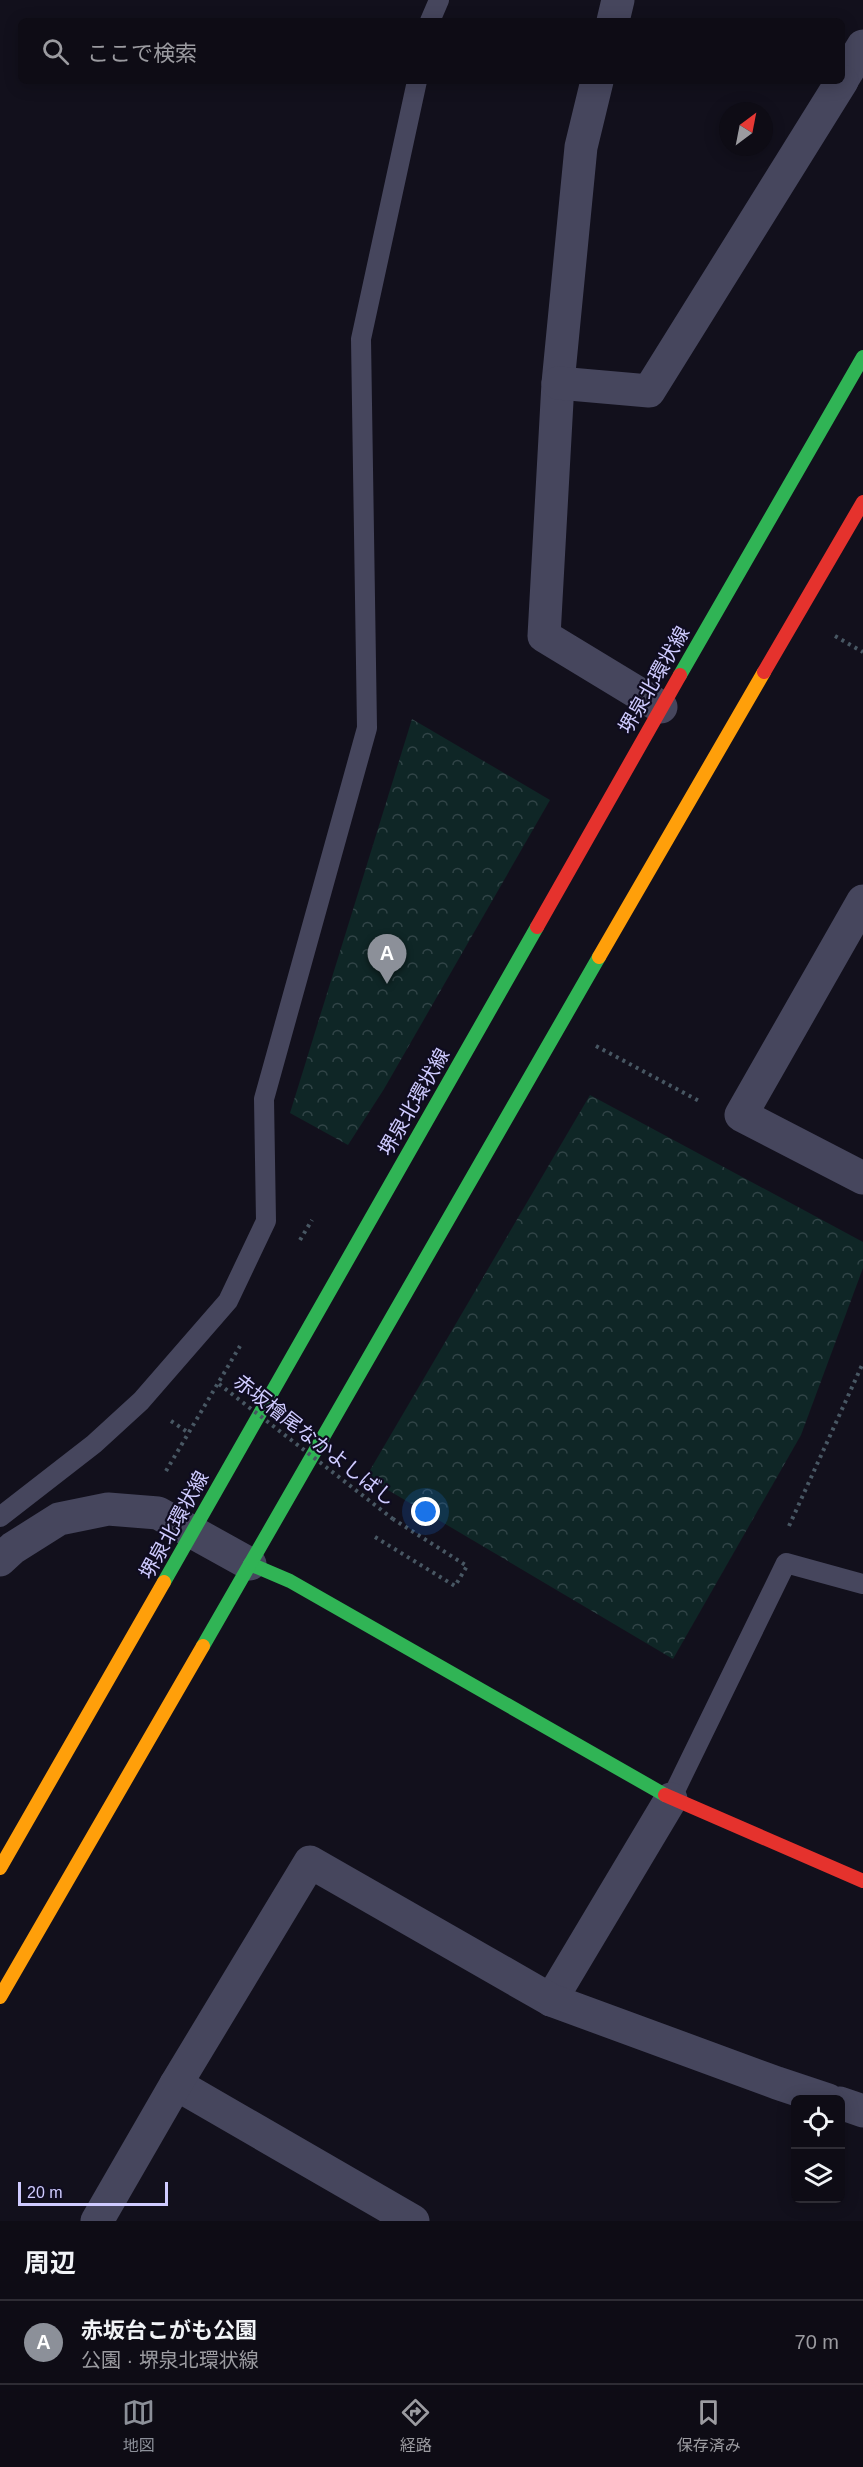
<!DOCTYPE html>
<html lang="ja">
<head>
<meta charset="utf-8">
<style>
	body { margin:0; font-family:Arial,"Noto Sans JP",sans-serif; background:#17151e; color:#f1f3f6 }
	.controls { position:absolute; right:18px; bottom:18px; display:grid; overflow:hidden; border-radius:9px; box-shadow:0 3px 15px #0003 }
	.controls button { width:54px; height:54px; display:grid; place-items:center; padding:0; border:0; border-bottom:2px solid #2e2c34; background:#0e0c15; color:#f1f3f6; font:30px sans-serif }
	.compass { position:absolute; left:719px; top:102px; width:54px; height:54px; border-radius:50%; background:#0e0c15; box-shadow:0 3px 15px #0003; rotate:32deg }
	.scale { position:absolute; left:18px; bottom:15px; width:150px; box-sizing:border-box; padding-left:6px; border:3px solid #cfcbff; border-top:0; font-size:16px; line-height:21px; white-space:nowrap; color:#cfcbff; -webkit-text-stroke:4px #0f0c20; paint-order:stroke }
	.you { position:absolute; left:426px; top:1512px; width:21px; height:21px; margin:-15px; border:4px solid #fff; border-radius:50%; background:#1a73e8; box-shadow:0 0 0 9px #1a73e833 }
	.badge { display:grid; place-items:center; width:39px; height:39px; border-radius:50%; background:#8c9099; color:#fff; font-size:20px; font-weight:700 }
	.pin { position:absolute; translate:-50% -50px; filter:drop-shadow(0 2px 3px #0008) }
	.pin::after { content:''; position:absolute; top:32px; width:21px; height:18px; background:inherit; clip-path:polygon(0 0,100% 0,50% 100%) }
	.list { margin:0; padding:0; list-style:none }
	h2 { display:flex; justify-content:space-between; align-items:center; height:78px; margin:0; padding:0 24px; font-size:26px }
	h2 small { font-size:20px; font-weight:400; color:#9b9ba0 }
	.list li { display:grid; grid-template-columns:39px 1fr auto; gap:18px; align-items:center; box-sizing:border-box; height:84px; padding:0 24px; border-top:2px solid #2e2c34 }
	.list b { display:block; font-size:22px; white-space:nowrap }
	.list p { margin:0; font-size:20px; white-space:nowrap; color:#9b9ba0 }
	.list em { font-size:20px; font-style:normal; color:#9b9ba0 }
	.icon { flex:none; width:33px; height:33px; fill:none; stroke:currentColor; stroke-width:2; stroke-linecap:round; stroke-linejoin:round }
	.map { position:relative; flex:none; width:863px; height:2221px; overflow:hidden }
	.search { position:absolute; background:#0e0c15; box-shadow:0 3px 15px #0003; left:18px; right:18px; top:18px; height:66px; display:flex; align-items:center; gap:15px; box-sizing:border-box; padding:0 21px; border-radius:9px; color:#9b9ba0; font-size:22px }
	.sheet { height:162px; background:#0e0c15 }
	nav { display:flex; justify-content:space-around; align-items:center; box-sizing:border-box; height:84px; border-top:2px solid #2e2c34; background:#0e0c15; font-size:16px; color:#9b9ba0 }
	nav a { display:grid; justify-items:center; gap:3px }
	nav .on { color:#8c9099 }
	.map>svg:first-child { display:block }
	.park { fill:url(#park-crowns) }
	.lines { fill:none; stroke-linecap:round; stroke-linejoin:round }
	.path { stroke:#485763; stroke-width:4; stroke-dasharray:3 4.5; stroke-linecap:butt }
	.lane { stroke:#46465d; stroke-width:20 }
	.street { stroke:#46465d; stroke-width:33 }
	.fast { stroke:#30b455; stroke-width:14 }
	.slow { stroke:#ff9f0a; stroke-width:14 }
	.jam { stroke:#e5322d; stroke-width:14 }
	.path-bridge { stroke:#485763; stroke-width:4; stroke-dasharray:3 4.5; stroke-linecap:butt }
	.labels { text-anchor:middle; stroke-width:4.5; stroke-linejoin:round; paint-order:stroke }
	.street-label { font-size:20px; fill:#cfcbff; stroke:#0f0c20 }
</style>
</head>
<body>
<div class="map">
<svg width="863" height="2221" viewBox="0 0 863 2221">
	<defs>
		<pattern id="park-crowns" width="20" height="18" patternUnits="userSpaceOnUse" patternTransform="scale(1.5)"><rect width="20" height="18" fill="#0f2626"/><path d="M2 6a3 3 0 1 1 6 0M12 15a3 3 0 1 1 6 0" fill="none" stroke="#314447"/></pattern>
	</defs>
	<rect width="100%" height="100%" fill="#12101c"/>
	<g class="park">
		<polygon points="412,719 550,800 384,1089 348,1145 290,1113"/>
		<polygon points="590,1095 863,1242 863,1268 801,1435 673,1659 366,1477"/>
	</g>
	<g class="lines">
		<g class="path">
			<polyline points="835,636 863,652"/>
			<polyline points="596,1046 701,1102"/>
			<polyline points="300,1240 312,1220"/>
			<polyline points="171,1421 189,1433"/>
			<polyline points="166,1471 240,1346"/>
			<polyline points="789,1526 863,1363"/>
			<polyline points="375,1537 455,1586 467,1566 393,1519"/>
		</g>
		<g class="lane">
			<polyline points="430,21 439,0"/>
			<polyline points="0,1517 94,1444 141,1401 228,1301 266,1221 264,1099 367,728 361,339 417,81"/>
			<polyline points="671,1799 786,1563 863,1584"/>
		</g>
		<g class="street">
			<polyline points="613,21 618,0"/>
			<polyline points="842,80 863,46"/>
			<polyline points="597,81 581,147 558,383 544,636 661,707"/>
			<polyline points="558,383 649,391 842,81"/>
			<polyline points="863,901 741,1115 863,1178"/>
			<polyline points="0,1560 13,1548 59,1519 108,1509 158,1513 250,1564"/>
			<polyline points="551,2000 671,1799"/>
			<polyline points="176,2084 413,2221"/>
			<polyline points="840,2103 863,2111"/>
			<polyline points="97,2221 176,2084 310,1862 551,2000 777,2083 828,2100"/>
		</g>
		<g class="fast">
			<polyline points="680,675 863,357"/>
			<polyline points="250,1564 290,1581 665,1795"/>
			<polyline points="164,1582 537,927"/>
			<polyline points="203,1646 599,957"/>
		</g>
		<g class="slow">
			<polyline points="599,957 764,672"/>
			<polyline points="0,1868 164,1582"/>
			<polyline points="0,1997 203,1646"/>
		</g>
		<g class="jam">
			<polyline points="764,672 863,502"/>
			<polyline points="537,927 680,675"/>
			<polyline points="665,1795 863,1881"/>
		</g>
		<polyline class="path-bridge" points="219,1384 393,1519"/>
	</g>
	<g class="labels">
		<g class="street-label">
			<text transform="translate(654 680) rotate(-60)" y="7">堺泉北環状線</text>
			<text transform="translate(414 1102) rotate(-60)" y="7">堺泉北環状線</text>
			<text transform="translate(315 1440) rotate(38)" y="7">赤坂檜尾なかよしばし</text>
			<text transform="translate(174 1525) rotate(-61)" y="7">堺泉北環状線</text>
		</g>
	</g>
</svg>
<div class="controls">
<button><svg class="icon" aria-label="locate" viewBox="0 0 24 24"><circle cx="12" cy="12" r="6"/><path d="M12 2v4M12 18v4M2 12h4M18 12h4"/></svg></button>
<button><svg class="icon" aria-label="layers" viewBox="0 0 24 24"><path d="M12 4l9 5-9 5-9-5zM3 14l9 5 9-5"/></svg></button>
</div>
<svg class="compass" viewBox="-18 -18 36 36"><path d="M0-13l5 13h-10z" fill="#e53935"/><path d="M0 13l5-13h-10z" fill="#9b9ba0"/></svg>
<div class="scale">20 m</div>
<div class="you"></div>
<div class="pin badge" style="left:387px;top:984px">A</div>
<div class="search"><svg class="icon" aria-label="search" viewBox="0 0 24 24"><circle cx="10" cy="10" r="6"/><path d="M15 15l6 6"/></svg>ここで検索</div>
</div>
<section class="sheet">
<h2>周辺<small></small></h2>
<ul class="list">
<li><span class="badge">A</span><div><b>赤坂台こがも公園</b><p>公園 · 堺泉北環状線</p></div><em>70 m</em></li>
</ul>
</section>
<nav>
<a class="on"><svg class="icon" aria-label="map" viewBox="0 0 24 24"><path d="M3 6l6-2 6 2 6-2v14l-6 2-6-2-6 2zM9 4v14M15 6v14"/></svg>地図</a>
<a><svg class="icon" aria-label="directions" viewBox="0 0 24 24"><path d="M12 3l9 9-9 9-9-9zM9 14v-3h6M13 9l2 2-2 2"/></svg>経路</a>
<a><svg class="icon" aria-label="saved" viewBox="0 0 24 24"><path d="M7 4h10v16l-5-4-5 4z"/></svg>保存済み</a>
</nav>
</body>
</html>
